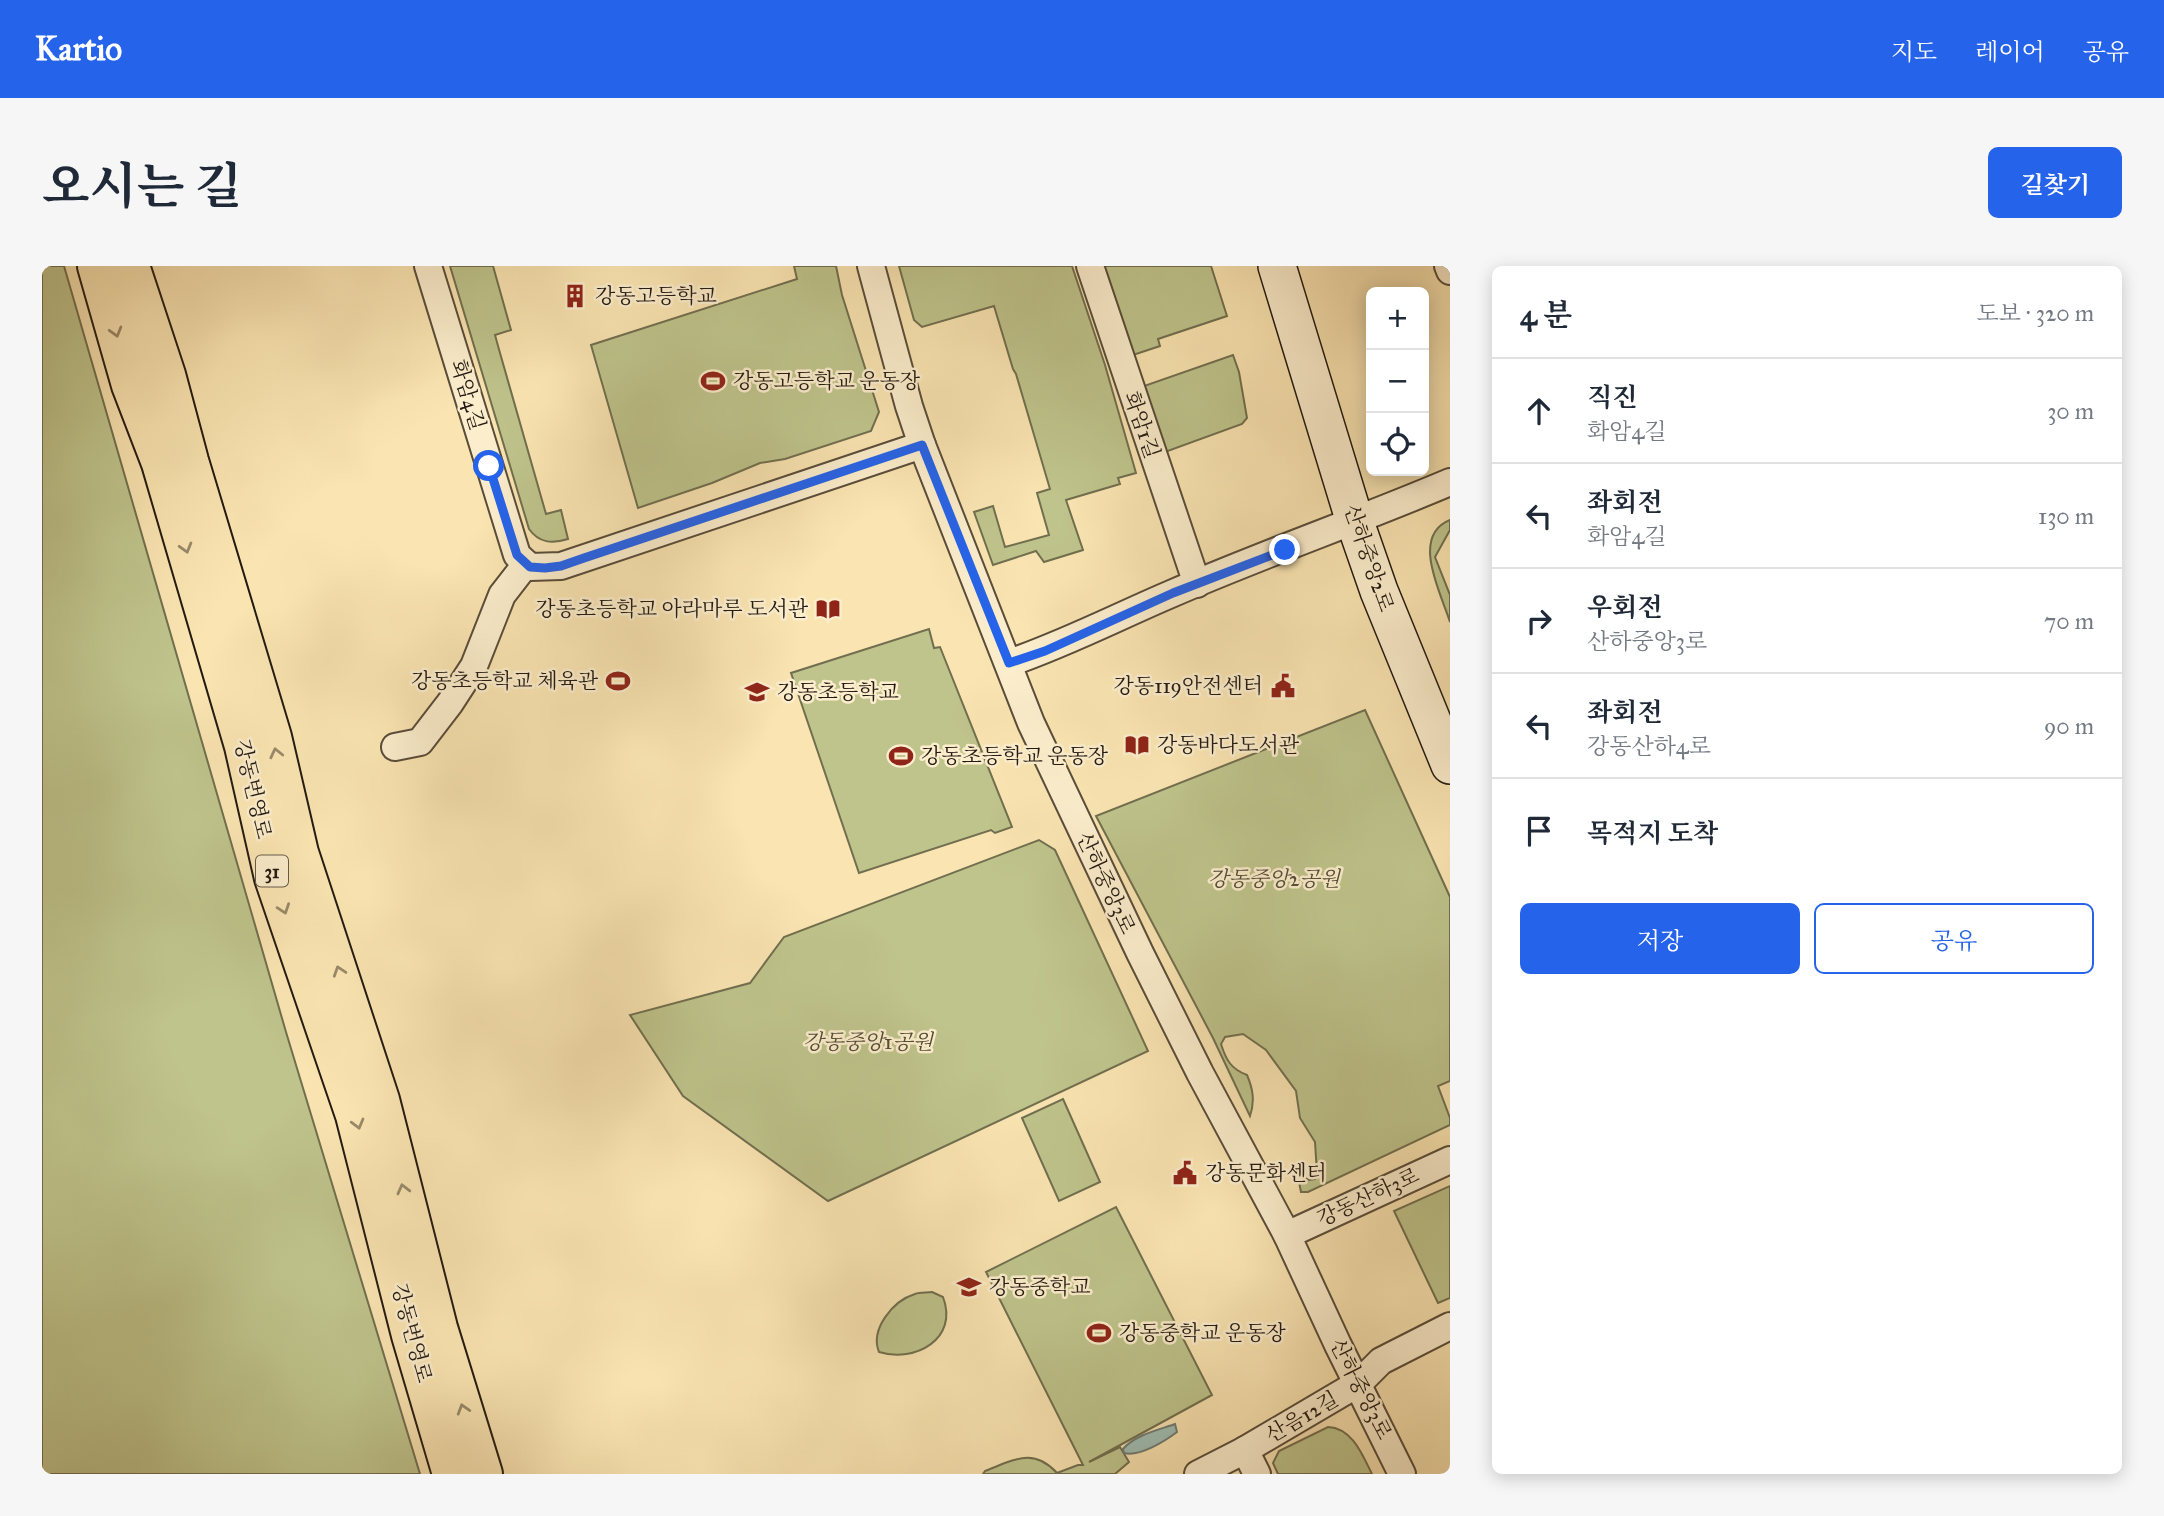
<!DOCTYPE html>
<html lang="ko">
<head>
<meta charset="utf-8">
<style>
	body { margin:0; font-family:"IM FELL Great Primer","Noto Serif KR",serif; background:#f6f6f7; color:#1f2937 }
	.controls { position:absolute; right:21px; top:21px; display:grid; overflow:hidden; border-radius:10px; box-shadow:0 4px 18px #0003 }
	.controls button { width:63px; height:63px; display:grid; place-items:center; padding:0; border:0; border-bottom:2px solid #e0e1e3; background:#fff; color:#1f2937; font:35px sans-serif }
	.stop { position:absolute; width:21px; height:21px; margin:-16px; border:5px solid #2563eb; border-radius:50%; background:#fff }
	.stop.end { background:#2563eb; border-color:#fff; box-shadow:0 2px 7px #0008 }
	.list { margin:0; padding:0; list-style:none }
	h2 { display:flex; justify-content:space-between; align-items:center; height:91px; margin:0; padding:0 28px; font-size:30px }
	h2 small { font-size:23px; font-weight:400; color:#747a83 }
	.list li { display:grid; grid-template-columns:46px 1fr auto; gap:21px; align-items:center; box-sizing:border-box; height:105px; padding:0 28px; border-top:2px solid #e0e1e3 }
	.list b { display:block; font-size:26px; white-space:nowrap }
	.list p { margin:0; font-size:23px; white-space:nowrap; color:#747a83 }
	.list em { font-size:23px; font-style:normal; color:#747a83 }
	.actions { display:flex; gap:14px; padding:21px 28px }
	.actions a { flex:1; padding:16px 0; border:2px solid #2563eb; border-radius:10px; text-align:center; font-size:24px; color:#2563eb }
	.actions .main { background:#2563eb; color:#fff }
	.icon { flex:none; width:38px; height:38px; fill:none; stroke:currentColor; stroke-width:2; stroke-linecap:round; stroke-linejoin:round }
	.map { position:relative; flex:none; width:1408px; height:1208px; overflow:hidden; border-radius:10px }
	header { display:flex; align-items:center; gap:42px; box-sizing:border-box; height:98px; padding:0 35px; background:#2563eb; color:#fff }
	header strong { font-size:33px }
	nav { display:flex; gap:38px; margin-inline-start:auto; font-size:24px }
	.intro { display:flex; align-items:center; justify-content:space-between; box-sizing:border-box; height:168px; padding:0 42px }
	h1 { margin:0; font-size:49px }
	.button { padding:18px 32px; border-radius:10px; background:#2563eb; color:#fff; font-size:24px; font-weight:700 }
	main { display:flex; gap:42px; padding:0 42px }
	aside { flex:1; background:#fff; border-radius:10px; box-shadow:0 4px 18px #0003 }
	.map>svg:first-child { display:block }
	.green { fill:#bfc48c; stroke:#716f4f; stroke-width:2 }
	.water { fill:#a0bdb4; stroke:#6e7c73; stroke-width:2 }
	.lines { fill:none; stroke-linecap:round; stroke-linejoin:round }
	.minor-casing { stroke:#594d3a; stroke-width:30 }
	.secondary-casing { stroke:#231a12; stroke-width:40 }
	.trunk-casing { stroke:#231a12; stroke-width:42 }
	.minor { stroke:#fceecd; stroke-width:26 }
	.secondary { stroke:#fceecd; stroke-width:37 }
	.trunk { stroke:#fae5b2; stroke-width:38 }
	.oneway { stroke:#998a6a }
	.route { stroke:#2563eb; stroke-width:9 }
	.labels { text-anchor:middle; stroke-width:5; stroke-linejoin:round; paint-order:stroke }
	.shield { fill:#fceecd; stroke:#645a4a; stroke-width:2 }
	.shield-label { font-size:19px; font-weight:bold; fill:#231a12 }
	.poi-label { font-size:21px; fill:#231a12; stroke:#fceecd; text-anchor:start }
	.street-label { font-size:21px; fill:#231a12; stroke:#fceecd }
	.park-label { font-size:21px; font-style:italic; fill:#524d37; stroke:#fceecd }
</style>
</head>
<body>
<header>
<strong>Kartio</strong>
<nav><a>지도</a><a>레이어</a><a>공유</a></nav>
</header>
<div class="intro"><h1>오시는 길</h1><a class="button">길찾기</a></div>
<main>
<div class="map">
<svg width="1408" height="1208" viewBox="0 0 1408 1208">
	<rect width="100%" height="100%" fill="#fae5b2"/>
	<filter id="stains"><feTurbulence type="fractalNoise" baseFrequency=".00286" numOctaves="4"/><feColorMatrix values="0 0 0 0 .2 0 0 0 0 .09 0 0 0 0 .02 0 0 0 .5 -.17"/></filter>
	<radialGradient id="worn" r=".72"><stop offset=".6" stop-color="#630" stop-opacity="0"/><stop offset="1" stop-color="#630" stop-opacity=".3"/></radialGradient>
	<g class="green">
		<polygon points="0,0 22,0 244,766 378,1208 0,1208"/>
		<path d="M 408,0 L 451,0 L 469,64 L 453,69 L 458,87 L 504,248 L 519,244 L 526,273 C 510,278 497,277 487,263 Z"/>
		<polygon points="752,0 794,0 800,29 837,146 829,165 743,193 718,197 670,217 596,242 549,79 755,13"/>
		<polygon points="857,0 1030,0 1063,99 1094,207 1076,212 1078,218 1024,234 1041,284 1002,296 994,285 951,299 932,246 951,240 963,281 1007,269 995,227 1008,223 974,108 971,103 952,40 880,61 872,54"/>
		<polygon points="1062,0 1169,0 1185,50 1116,73 1118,80 1091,89"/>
		<polygon points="1191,89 1197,106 1205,152 1200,158 1123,186 1102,120"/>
		<path d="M 1408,254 L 1408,264 L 1393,291 L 1408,329 L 1408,356 C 1399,327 1368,270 1408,254 Z"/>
		<polygon points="887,363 892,382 898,381 970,561 953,567 949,564 817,607 749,407"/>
		<path d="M 1323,444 L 1408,631 L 1408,815 L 1396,820 L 1408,852 L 1408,859 L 1266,926 L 1259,926 L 1257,916 L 1263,912 L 1267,914 L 1273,913 L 1275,907 L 1273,876 L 1258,852 L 1254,825 L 1224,784 L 1201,768 L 1183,771 L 1179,778 C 1184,794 1189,803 1205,809 C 1211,823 1213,835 1208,850 L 1171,772 L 1054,550 Z"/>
		<polygon points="997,574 1013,584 1106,785 786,935 641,830 588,749 708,717 742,671"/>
		<polygon points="1021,833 1058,916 1017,935 980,852"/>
		<polygon points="1408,920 1408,1032 1396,1037 1352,945"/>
		<path d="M 1074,941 L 1170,1129 L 1047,1196 L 1078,1181 L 1087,1196 L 1073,1208 L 941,1208 L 943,1205 C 972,1194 991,1181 1015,1207 L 1036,1199 L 1041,1199 L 944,1006 Z"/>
		<path d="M 890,1026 L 901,1031 C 917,1073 873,1097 837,1086 C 828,1064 850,1035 873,1028 C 878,1026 885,1027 890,1026 Z"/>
		<path d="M 1286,1161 C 1310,1162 1320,1188 1330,1208 L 1236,1208 L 1231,1197 L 1237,1185 Z"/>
	</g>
	<path class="water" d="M 1133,1158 L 1135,1166 C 1123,1175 1098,1191 1082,1187 L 1081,1183 C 1093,1169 1116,1164 1133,1158 Z"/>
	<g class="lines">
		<g class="minor-casing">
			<g id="minor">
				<polyline points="386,0 475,289 488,301 519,300 880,179"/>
				<polyline points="829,0 867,140 880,179 989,457 1098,687 1158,807 1245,969 1296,1079 1360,1208"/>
				<polyline points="1048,0 1155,318"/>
				<polyline points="1406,0 1408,5"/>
				<path d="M 967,397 C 1023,378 1075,351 1129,328 C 1221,288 1316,255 1408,216"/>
				<polyline points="353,481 378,476 408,437 432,400 460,329 484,298"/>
				<polyline points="1245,969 1408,894"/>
				<polyline points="1203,1184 1215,1208"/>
				<polyline points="1156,1208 1203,1184 1317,1117 1339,1095 1408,1060"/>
			</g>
		</g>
		<g class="secondary-casing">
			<polyline id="secondary" points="1235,0 1313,256 1337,325 1408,499"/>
		</g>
		<g class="trunk-casing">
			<g id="trunk">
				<polyline points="55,0 89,119 119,197 202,480 232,612 313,849 369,1069 410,1208"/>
				<polyline points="88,0 124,109 147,195 230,471 257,587 338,834 396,1062 441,1208"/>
			</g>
		</g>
		<use href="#minor" class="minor"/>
		<use href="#secondary" class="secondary"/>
		<use href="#trunk" class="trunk"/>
	</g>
	<defs><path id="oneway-chevron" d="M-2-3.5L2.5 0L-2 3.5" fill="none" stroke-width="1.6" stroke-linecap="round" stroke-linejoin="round" transform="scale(1.75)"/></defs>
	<g class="oneway">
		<use href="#oneway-chevron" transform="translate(74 66) rotate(74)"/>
		<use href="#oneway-chevron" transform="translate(144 282) rotate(74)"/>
		<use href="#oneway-chevron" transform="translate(234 487) rotate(-103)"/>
		<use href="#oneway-chevron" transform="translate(242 643) rotate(71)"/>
		<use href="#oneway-chevron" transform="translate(297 705) rotate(-108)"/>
		<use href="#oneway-chevron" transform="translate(316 858) rotate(75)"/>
		<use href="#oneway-chevron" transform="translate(361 923) rotate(-104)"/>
		<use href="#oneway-chevron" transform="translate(421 1143) rotate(-107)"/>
	</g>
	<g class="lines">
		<polyline class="route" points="447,200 475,289 488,301 503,302 519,300 542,292 880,179 967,397 1003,385 1131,327 1243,284"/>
	</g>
	<defs>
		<g id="building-bare" transform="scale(1.89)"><path d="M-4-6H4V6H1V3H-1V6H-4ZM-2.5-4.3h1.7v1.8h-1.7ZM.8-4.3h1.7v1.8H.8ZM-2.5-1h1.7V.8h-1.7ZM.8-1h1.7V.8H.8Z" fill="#8f2418" stroke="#fceecd" stroke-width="2.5" paint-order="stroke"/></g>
		<g id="stadium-bare" transform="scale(1.89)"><path d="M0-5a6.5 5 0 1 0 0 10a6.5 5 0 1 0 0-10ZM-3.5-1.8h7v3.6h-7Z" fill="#8f2418" stroke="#fceecd" stroke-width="2.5" paint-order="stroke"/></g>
		<g id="library-bare" transform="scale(1.89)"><path d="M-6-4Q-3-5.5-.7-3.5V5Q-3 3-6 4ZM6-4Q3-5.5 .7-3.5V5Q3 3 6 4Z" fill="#8f2418" stroke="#fceecd" stroke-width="2.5" paint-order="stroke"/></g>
		<g id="civic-bare" transform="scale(1.89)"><path d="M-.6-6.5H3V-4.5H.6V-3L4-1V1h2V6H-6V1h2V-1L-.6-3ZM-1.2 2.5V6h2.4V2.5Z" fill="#8f2418" stroke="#fceecd" stroke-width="2.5" paint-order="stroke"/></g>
		<g id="school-bare" transform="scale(1.89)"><path d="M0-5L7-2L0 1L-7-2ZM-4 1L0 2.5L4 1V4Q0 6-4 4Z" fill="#8f2418" stroke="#fceecd" stroke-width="2.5" paint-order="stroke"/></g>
	</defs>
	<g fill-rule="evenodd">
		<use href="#building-bare" x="533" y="30"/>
		<use href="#stadium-bare" x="671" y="115"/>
		<use href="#library-bare" x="786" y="343"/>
		<use href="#stadium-bare" x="576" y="415"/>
		<use href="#civic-bare" x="1241" y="420"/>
		<use href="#school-bare" x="715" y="426"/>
		<use href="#library-bare" x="1095" y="479"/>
		<use href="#stadium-bare" x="859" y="490"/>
		<use href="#civic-bare" x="1143" y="907"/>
		<use href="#school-bare" x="927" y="1021"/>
		<use href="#stadium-bare" x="1057" y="1067"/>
	</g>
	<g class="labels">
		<rect class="shield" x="214" y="589.5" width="32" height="31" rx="5"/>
		<g class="shield-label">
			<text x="230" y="612">31</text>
		</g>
		<g class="poi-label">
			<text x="553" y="37">강동고등학교</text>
			<text x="691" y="122">강동고등학교 운동장</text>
			<text x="766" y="350" text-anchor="end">강동초등학교 아라마루 도서관</text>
			<text x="556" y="422" text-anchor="end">강동초등학교 체육관</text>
			<text x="1221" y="427" text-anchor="end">강동119안전센터</text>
			<text x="735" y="433">강동초등학교</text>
			<text x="1115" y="486">강동바다도서관</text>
			<text x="879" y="497">강동초등학교 운동장</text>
			<text x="1163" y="914">강동문화센터</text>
			<text x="947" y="1028">강동중학교</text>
			<text x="1077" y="1074">강동중학교 운동장</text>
		</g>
		<g class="street-label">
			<text transform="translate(426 129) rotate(73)" y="7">화암4길</text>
			<text transform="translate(1100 159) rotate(71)" y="7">화암1길</text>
			<text transform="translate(1327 292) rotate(71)" y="7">산하중앙2로</text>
			<text transform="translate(211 523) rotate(77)" y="7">강동번영로</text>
			<text transform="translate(1064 617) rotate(65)" y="7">산하중앙3로</text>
			<text transform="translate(1326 931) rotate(-25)" y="7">강동산하3로</text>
			<text transform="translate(370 1067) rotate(75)" y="7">강동번영로</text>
			<text transform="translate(1319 1123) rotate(63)" y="7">산하중앙3로</text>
			<text transform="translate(1260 1151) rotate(-30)" y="7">산음12길</text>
		</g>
		<g class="park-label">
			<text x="1232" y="620">강동중앙2공원</text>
			<text x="826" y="783">강동중앙1공원</text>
		</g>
	</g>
	<rect width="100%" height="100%" filter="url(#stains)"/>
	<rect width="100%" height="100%" fill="url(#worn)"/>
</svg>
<div class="controls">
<button>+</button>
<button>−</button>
<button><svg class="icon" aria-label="locate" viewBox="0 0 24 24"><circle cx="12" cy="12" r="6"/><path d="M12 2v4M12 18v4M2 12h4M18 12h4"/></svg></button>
</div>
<div class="stop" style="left:447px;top:200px"></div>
<div class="stop end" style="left:1243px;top:284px"></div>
</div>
<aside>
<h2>4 분<small>도보 · 320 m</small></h2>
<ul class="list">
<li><svg class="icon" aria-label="ahead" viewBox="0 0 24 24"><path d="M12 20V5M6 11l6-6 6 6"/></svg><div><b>직진</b><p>화암4길</p></div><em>30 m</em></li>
<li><svg class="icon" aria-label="left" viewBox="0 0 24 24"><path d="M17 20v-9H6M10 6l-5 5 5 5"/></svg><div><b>좌회전</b><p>화암4길</p></div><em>130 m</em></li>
<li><svg class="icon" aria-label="right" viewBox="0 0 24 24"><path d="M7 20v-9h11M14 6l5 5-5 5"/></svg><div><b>우회전</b><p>산하중앙3로</p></div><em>70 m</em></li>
<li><svg class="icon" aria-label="left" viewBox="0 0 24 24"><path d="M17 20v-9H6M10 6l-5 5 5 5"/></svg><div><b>좌회전</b><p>강동산하4로</p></div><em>90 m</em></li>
<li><svg class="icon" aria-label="arrive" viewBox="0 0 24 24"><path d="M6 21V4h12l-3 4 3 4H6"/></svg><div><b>목적지 도착</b></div></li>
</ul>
<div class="actions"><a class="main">저장</a><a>공유</a></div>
</aside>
</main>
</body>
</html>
